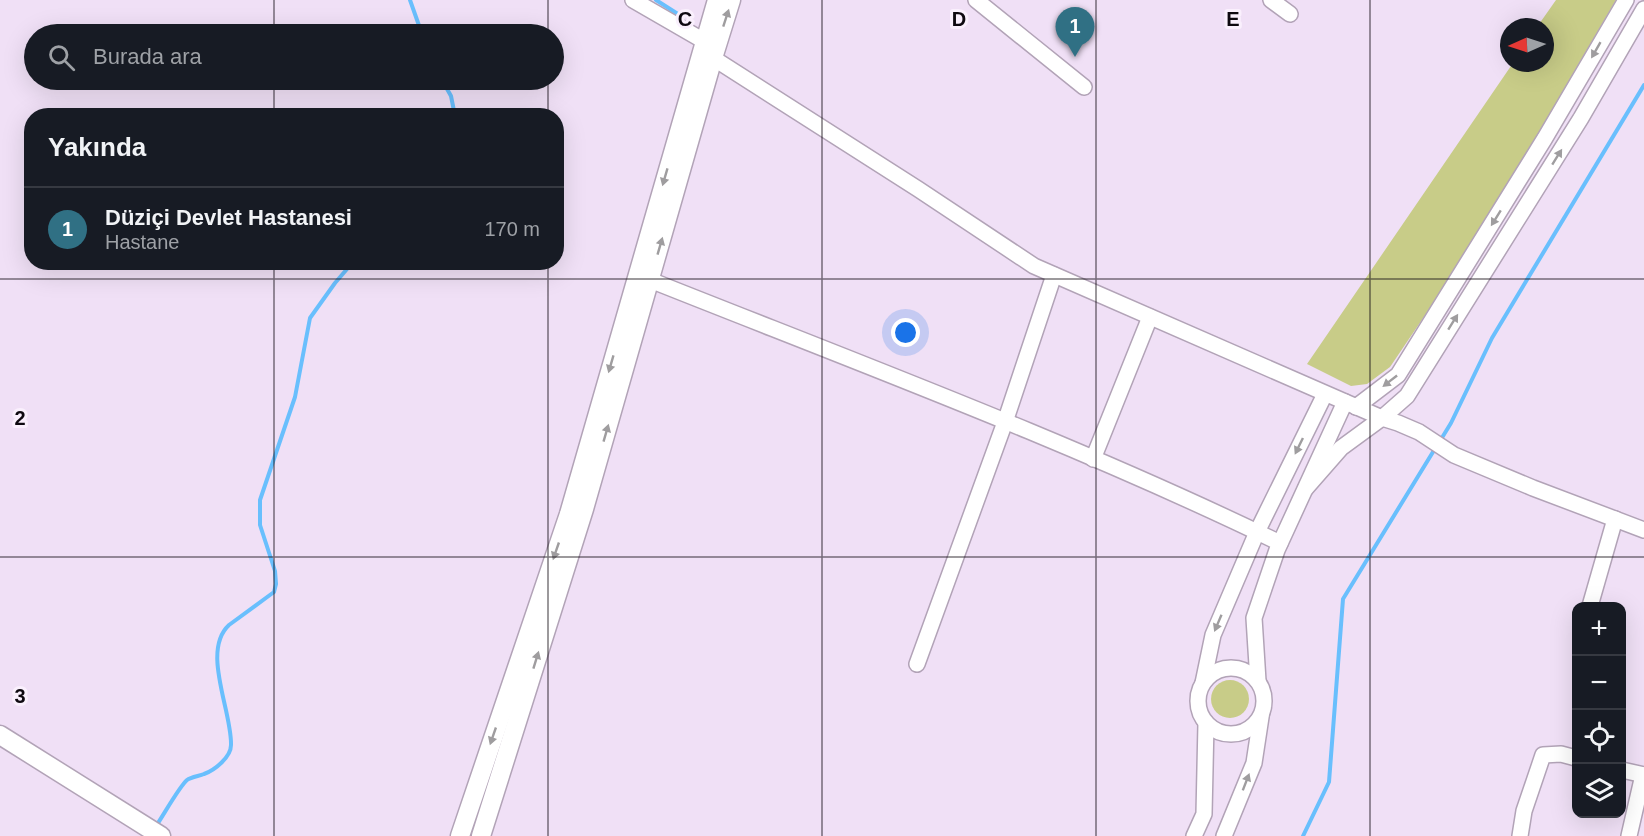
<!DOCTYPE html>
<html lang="tr">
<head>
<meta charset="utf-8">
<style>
	body { margin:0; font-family:Helvetica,sans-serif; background:#20242c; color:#f1f3f6 }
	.controls { position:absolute; right:18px; bottom:18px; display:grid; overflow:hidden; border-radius:12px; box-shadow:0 6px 24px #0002 }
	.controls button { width:54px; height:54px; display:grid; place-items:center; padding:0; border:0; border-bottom:2px solid #363941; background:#171b24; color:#f1f3f6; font:30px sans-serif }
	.compass { position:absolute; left:1500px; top:18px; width:54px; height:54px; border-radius:50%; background:#171b24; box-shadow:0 6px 24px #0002; rotate:267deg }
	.you { position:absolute; left:906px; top:333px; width:21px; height:21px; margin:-15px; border:4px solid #fff; border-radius:50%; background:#1a73e8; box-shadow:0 0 0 9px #1a73e833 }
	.badge { display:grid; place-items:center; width:39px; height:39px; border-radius:50%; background:#307084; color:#fff; font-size:20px; font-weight:700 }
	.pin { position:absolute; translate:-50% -50px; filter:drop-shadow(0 2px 3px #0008) }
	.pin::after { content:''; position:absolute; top:32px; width:21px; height:18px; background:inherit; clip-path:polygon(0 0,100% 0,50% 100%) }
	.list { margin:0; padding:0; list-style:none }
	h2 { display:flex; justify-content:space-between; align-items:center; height:78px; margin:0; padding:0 24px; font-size:26px }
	h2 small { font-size:20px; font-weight:400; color:#9ea1a6 }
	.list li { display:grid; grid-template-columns:39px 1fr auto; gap:18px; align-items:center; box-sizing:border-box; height:84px; padding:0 24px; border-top:2px solid #363941 }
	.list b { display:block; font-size:22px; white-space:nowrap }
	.list p { margin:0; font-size:20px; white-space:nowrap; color:#9ea1a6 }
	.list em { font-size:20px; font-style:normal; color:#9ea1a6 }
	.icon { flex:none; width:33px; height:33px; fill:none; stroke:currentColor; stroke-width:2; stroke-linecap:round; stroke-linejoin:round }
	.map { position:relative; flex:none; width:1644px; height:836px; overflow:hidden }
	.search { position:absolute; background:#171b24; box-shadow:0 6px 24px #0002; left:24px; top:24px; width:540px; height:66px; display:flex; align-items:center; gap:15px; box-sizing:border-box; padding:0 21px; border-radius:33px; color:#9ea1a6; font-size:22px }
	.panel { position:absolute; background:#171b24; box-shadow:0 6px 24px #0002; left:24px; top:108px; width:540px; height:162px; border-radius:24px }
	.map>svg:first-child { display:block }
	.green { fill:#c8cc88 }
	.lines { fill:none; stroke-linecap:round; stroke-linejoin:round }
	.stream { stroke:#69bffd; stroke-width:4 }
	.minor-casing { stroke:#b2a3b7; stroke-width:18 }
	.major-casing { stroke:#b2a3b7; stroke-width:21 }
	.minor { stroke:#fff; stroke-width:15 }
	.major { stroke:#fff; stroke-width:18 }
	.oneway { fill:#9f9d9f }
	.grid { fill:none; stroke:#0e0910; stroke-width:1.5; stroke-opacity:0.55 }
	.grid-label { font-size:20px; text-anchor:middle; font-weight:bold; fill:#0e0910; stroke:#faf0fd; stroke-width:6; stroke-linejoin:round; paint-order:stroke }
</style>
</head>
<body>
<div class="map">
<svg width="1644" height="836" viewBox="0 0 1644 836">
	<rect width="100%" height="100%" fill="#f0e0f6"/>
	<g class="green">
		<polygon points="1556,0 1616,0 1480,234 1390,367 1367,384 1351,386 1307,364 1513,63 1545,63 1545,27 1537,27"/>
		<circle cx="1230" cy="699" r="19"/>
	</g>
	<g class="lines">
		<g class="stream">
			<polyline points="410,0 422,34"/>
			<polyline points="656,0 681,16"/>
			<polyline points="442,80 451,96 455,116"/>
			<polyline points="1440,441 1451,423 1492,338 1644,85"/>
			<path d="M 156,826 C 163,816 179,787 187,780 C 191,777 199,776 204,774 C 215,770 231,757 231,745 C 232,711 201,651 229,625 L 274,592 L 276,584 L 275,571 L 260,525 L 260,500 L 295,397 L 310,318 L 335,283 L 353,262"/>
			<polyline points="1303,836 1329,782 1343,599 1436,447"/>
		</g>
		<g class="minor-casing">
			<g id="minor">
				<polyline points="633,0 704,41 713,58 918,189 1034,266 1382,418 1398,423 1419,432 1454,455 1533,488 1644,530"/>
				<polyline points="976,0 1084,87"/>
				<polyline points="1271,0 1290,14"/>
				<path d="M 650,280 C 861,364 1076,444 1280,543"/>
				<polyline points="1356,407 1398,375 1545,138 1626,0"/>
				<polyline points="1093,459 1150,317"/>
				<polyline points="1306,488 1341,448 1382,418 1407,396 1581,118 1644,9"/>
				<polyline points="1590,606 1615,519"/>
				<polyline points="917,664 1005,422 1054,275"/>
				<circle cx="1231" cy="701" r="33"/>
				<polyline points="1258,681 1254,618 1277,550 1345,402"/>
				<polyline points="1203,683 1213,635 1257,532 1325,394"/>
				<polyline points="1622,770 1644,775"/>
				<polyline points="1194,836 1204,814 1206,723"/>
				<polyline points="1224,836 1254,763 1261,717"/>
				<polyline points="1520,836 1524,811 1543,755 1561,754 1576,758"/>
				<polyline points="1629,836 1643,775"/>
			</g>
		</g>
		<g class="major-casing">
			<g id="major">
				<polyline points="0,735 161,836"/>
				<polyline points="460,836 569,514 717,0"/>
				<polyline points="481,836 584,509 713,58 731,0"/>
			</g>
		</g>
		<use href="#minor" class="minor"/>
		<use href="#major" class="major"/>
	</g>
	<defs><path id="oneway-solid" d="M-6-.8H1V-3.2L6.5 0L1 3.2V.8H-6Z" transform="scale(1.5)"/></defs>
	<g class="oneway">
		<use href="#oneway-solid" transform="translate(726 18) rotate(-72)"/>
		<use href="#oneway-solid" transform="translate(1596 50) rotate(120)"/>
		<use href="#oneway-solid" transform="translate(1557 157) rotate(-58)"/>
		<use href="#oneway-solid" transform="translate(665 177) rotate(106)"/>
		<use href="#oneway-solid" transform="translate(1496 218) rotate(122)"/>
		<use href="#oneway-solid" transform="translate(660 246) rotate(-74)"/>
		<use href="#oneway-solid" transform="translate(1453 322) rotate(-58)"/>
		<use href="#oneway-solid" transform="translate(611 364) rotate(106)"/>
		<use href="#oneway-solid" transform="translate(1390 381) rotate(142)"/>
		<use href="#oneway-solid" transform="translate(606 433) rotate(-74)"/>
		<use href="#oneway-solid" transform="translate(1299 446) rotate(116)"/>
		<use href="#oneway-solid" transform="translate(556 551) rotate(109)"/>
		<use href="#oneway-solid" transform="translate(1218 623) rotate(113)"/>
		<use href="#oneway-solid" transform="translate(536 660) rotate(-73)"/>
		<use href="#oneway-solid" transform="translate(493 736) rotate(109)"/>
		<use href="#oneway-solid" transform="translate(1246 782) rotate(-69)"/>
	</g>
	<path class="grid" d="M 274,0 L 274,34M 548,0 L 548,34M 822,0 L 822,836M 1096,0 L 1096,836M 1370,0 L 1370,836M 274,80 L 274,116M 548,80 L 548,116M 274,262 L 274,836M 548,262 L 548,836M 0,279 L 1644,279M 0,557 L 1644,557"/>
	<g class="grid-label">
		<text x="685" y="26">C</text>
		<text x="959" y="26">D</text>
		<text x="1233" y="26">E</text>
		<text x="20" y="425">2</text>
		<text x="20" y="703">3</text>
	</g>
</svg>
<div class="controls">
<button>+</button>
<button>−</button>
<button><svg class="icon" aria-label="locate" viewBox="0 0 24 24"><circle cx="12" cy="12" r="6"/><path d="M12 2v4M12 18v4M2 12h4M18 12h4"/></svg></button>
<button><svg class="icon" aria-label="layers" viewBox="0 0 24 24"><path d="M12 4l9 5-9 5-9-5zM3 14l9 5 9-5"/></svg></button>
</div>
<svg class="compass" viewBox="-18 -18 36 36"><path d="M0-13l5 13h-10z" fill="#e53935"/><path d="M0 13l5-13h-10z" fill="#9ea1a6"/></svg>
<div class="you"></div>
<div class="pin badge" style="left:1075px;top:57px">1</div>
<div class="search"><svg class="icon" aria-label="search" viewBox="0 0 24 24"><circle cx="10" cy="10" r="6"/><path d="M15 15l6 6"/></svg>Burada ara</div>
<section class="panel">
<h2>Yakında<small></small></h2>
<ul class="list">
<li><span class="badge">1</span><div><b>Düziçi Devlet Hastanesi</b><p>Hastane</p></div><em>170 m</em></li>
</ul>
</section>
</div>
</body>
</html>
